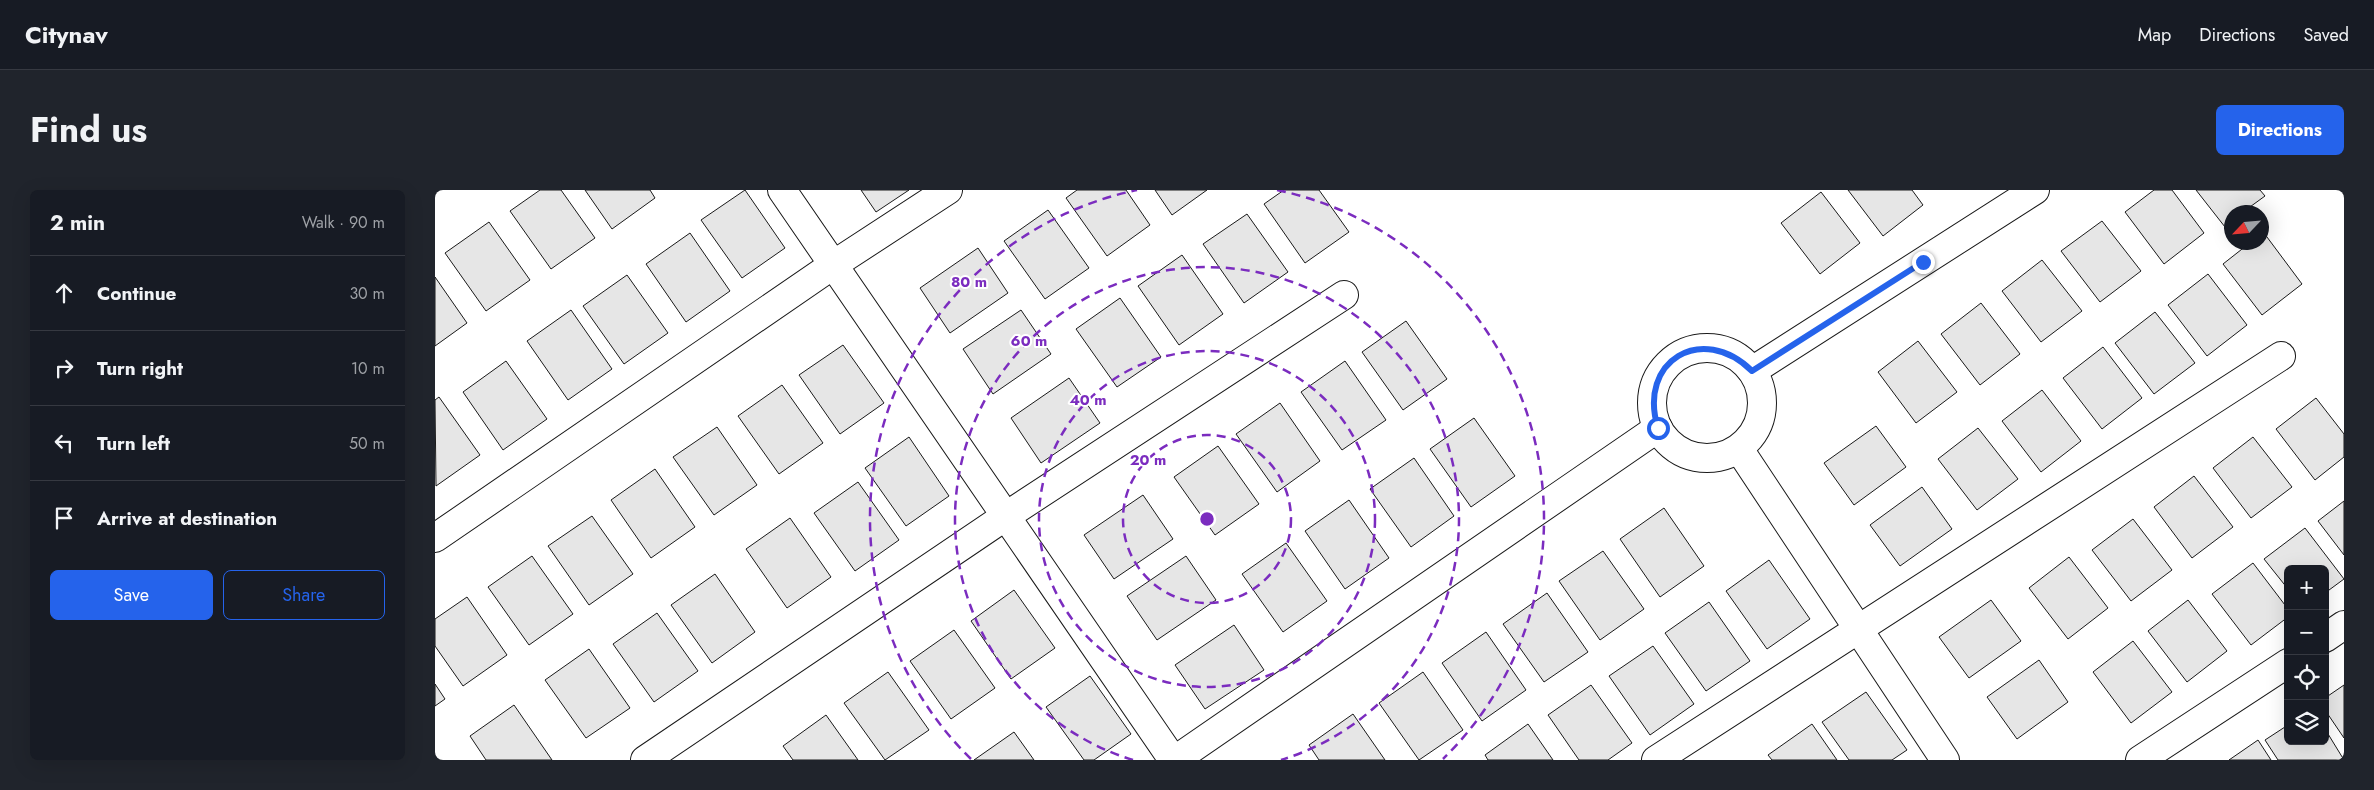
<!DOCTYPE html>
<html lang="en">
<head>
<meta charset="utf-8">
<style>
	body { margin:0; font-family:Jost,sans-serif; background:#20242c; color:#f1f3f6 }
	.controls { position:absolute; right:15px; bottom:15px; display:grid; overflow:hidden; border-radius:8px; box-shadow:0 5px 20px #0002 }
	.controls button { width:45px; height:45px; display:grid; place-items:center; padding:0; border:0; border-bottom:1px solid #363941; background:#171b24; color:#f1f3f6; font:25px sans-serif }
	.compass { position:absolute; left:1789px; top:15px; width:45px; height:45px; border-radius:50%; background:#171b24; box-shadow:0 5px 20px #0002; rotate:244deg }
	.stop { position:absolute; width:15px; height:15px; margin:-11px; border:4px solid #2563eb; border-radius:50%; background:#fff }
	.stop.end { background:#2563eb; border-color:#fff; box-shadow:0 1px 5px #0008 }
	.list { margin:0; padding:0; list-style:none }
	h2 { display:flex; justify-content:space-between; align-items:center; height:65px; margin:0; padding:0 20px; font-size:21px }
	h2 small { font-size:16px; font-weight:400; color:#9ea1a6 }
	.list li { display:grid; grid-template-columns:32px 1fr auto; gap:15px; align-items:center; box-sizing:border-box; height:75px; padding:0 20px; border-top:1px solid #363941 }
	.list b { display:block; font-size:19px; white-space:nowrap }
	.list em { font-size:16px; font-style:normal; color:#9ea1a6 }
	.actions { display:flex; gap:10px; padding:15px 20px }
	.actions a { flex:1; padding:11px 0; border:1px solid #2563eb; border-radius:8px; text-align:center; font-size:18px; color:#2563eb }
	.actions .main { background:#2563eb; color:#fff }
	.icon { flex:none; width:28px; height:28px; fill:none; stroke:currentColor; stroke-width:2; stroke-linecap:round; stroke-linejoin:round }
	.map { position:relative; flex:none; width:1909px; height:570px; overflow:hidden; border-radius:8px }
	header { display:flex; align-items:center; gap:30px; box-sizing:border-box; height:70px; padding:0 25px; background:#171b24; border-bottom:1px solid #363941 }
	header strong { font-size:24px }
	nav { display:flex; gap:28px; margin-inline-start:auto; font-size:18px }
	.intro { display:flex; align-items:center; justify-content:space-between; box-sizing:border-box; height:120px; padding:0 30px }
	h1 { margin:0; font-size:35px }
	.button { padding:12px 22px; border-radius:8px; background:#2563eb; color:#fff; font-size:18px; font-weight:700 }
	main { display:flex; gap:30px; padding:0 30px }
	aside { flex:1; background:#171b24; border-radius:8px; box-shadow:0 5px 20px #0002 }
	.map>svg:first-child { display:block }
	.building { fill:#e6e6e6; stroke:#1a1a1a }
	.lines { fill:none; stroke-linecap:round; stroke-linejoin:round }
	.minor-casing { stroke:#1a1a1a; stroke-width:30 }
	.minor { stroke:#fff; stroke-width:28 }
	.route { stroke:#2563eb; stroke-width:6 }
	.ring { fill:none; stroke:#7b2cbf; stroke-width:2.5; stroke-dasharray:9 6 }
	.centre { fill:#7b2cbf; stroke:#fff; stroke-width:2.5 }
	.ring-label { font-size:15px; text-anchor:middle; font-weight:bold; fill:#7b2cbf; stroke:#fff; stroke-width:4; stroke-linejoin:round; paint-order:stroke }
</style>
</head>
<body>
<header>
<strong>Citynav</strong>
<nav><a>Map</a><a>Directions</a><a>Saved</a></nav>
</header>
<div class="intro"><h1>Find us</h1><a class="button">Directions</a></div>
<main>
<aside>
<h2>2 min<small>Walk · 90 m</small></h2>
<ul class="list">
<li><svg class="icon" aria-label="ahead" viewBox="0 0 24 24"><path d="M12 20V5M6 11l6-6 6 6"/></svg><div><b>Continue</b></div><em>30 m</em></li>
<li><svg class="icon" aria-label="right" viewBox="0 0 24 24"><path d="M7 20v-9h11M14 6l5 5-5 5"/></svg><div><b>Turn right</b></div><em>10 m</em></li>
<li><svg class="icon" aria-label="left" viewBox="0 0 24 24"><path d="M17 20v-9H6M10 6l-5 5 5 5"/></svg><div><b>Turn left</b></div><em>50 m</em></li>
<li><svg class="icon" aria-label="arrive" viewBox="0 0 24 24"><path d="M6 21V4h12l-3 4 3 4H6"/></svg><div><b>Arrive at destination</b></div></li>
</ul>
<div class="actions"><a class="main">Save</a><a>Share</a></div>
</aside>
<div class="map">
<svg width="1909" height="570" viewBox="0 0 1909 570">
	<rect width="100%" height="100%" fill="#fff"/>
	<g class="building">
		<polygon points="105,0 126,0 160,48 116,79 75,21"/>
		<polygon points="150,0 215,0 220,8 177,39"/>
		<polygon points="310,0 350,58 307,88 266,30"/>
		<polygon points="426,0 474,0 441,22"/>
		<polygon points="642,0 691,0 715,35 672,66 631,8"/>
		<polygon points="720,0 772,0 737,25"/>
		<polygon points="849,0 884,0 914,42 870,73 829,14"/>
		<polygon points="1413,0 1477,0 1488,15 1448,46"/>
		<polygon points="1719,0 1737,0 1769,43 1729,74 1690,22"/>
		<polygon points="1761,0 1825,0 1830,6 1808,22 1796,22 1796,32 1790,37"/>
		<polygon points="1386,2 1425,53 1385,84 1346,33"/>
		<polygon points="613,20 654,78 610,109 569,51"/>
		<polygon points="812,24 853,82 809,113 768,54"/>
		<polygon points="1667,31 1706,81 1665,112 1626,61"/>
		<polygon points="54,32 95,90 51,121 10,63"/>
		<polygon points="255,43 295,101 251,132 211,74"/>
		<polygon points="1829,43 1867,94 1827,125 1788,74 1816,52 1826,52"/>
		<polygon points="543,58 573,103 515,143 485,98"/>
		<polygon points="747,65 788,124 744,155 703,96"/>
		<polygon points="1607,70 1647,121 1606,152 1567,101"/>
		<polygon points="1773,84 1812,135 1772,166 1733,115"/>
		<polygon points="192,85 233,143 189,174 148,116"/>
		<polygon points="0,87 32,133 0,156"/>
		<polygon points="685,108 726,167 682,197 641,139"/>
		<polygon points="1546,113 1585,164 1545,195 1506,144"/>
		<polygon points="136,120 177,179 133,210 92,151"/>
		<polygon points="586,120 616,164 558,204 528,159"/>
		<polygon points="1720,122 1760,173 1719,204 1680,153"/>
		<polygon points="971,131 1012,189 968,220 927,162"/>
		<polygon points="1483,151 1522,202 1481,233 1443,182"/>
		<polygon points="408,155 449,213 405,244 364,185"/>
		<polygon points="1668,157 1707,208 1667,239 1628,188"/>
		<polygon points="71,171 112,229 68,260 28,202"/>
		<polygon points="910,171 951,230 907,260 866,202"/>
		<polygon points="634,188 665,233 606,273 576,228"/>
		<polygon points="347,195 388,253 344,284 303,226"/>
		<polygon points="1607,200 1646,251 1606,282 1567,231"/>
		<polygon points="4,207 45,265 1,296 0,210"/>
		<polygon points="1881,208 1909,244 1909,267 1880,290 1841,239"/>
		<polygon points="845,213 885,271 842,302 801,244"/>
		<polygon points="1039,228 1080,286 1036,317 995,259"/>
		<polygon points="1441,236 1471,277 1419,315 1389,273"/>
		<polygon points="282,237 322,295 279,325 238,267"/>
		<polygon points="1543,238 1583,289 1542,320 1503,269"/>
		<polygon points="474,247 514,306 471,336 430,278"/>
		<polygon points="1818,247 1857,297 1816,328 1778,278"/>
		<polygon points="783,256 824,314 780,345 739,287"/>
		<polygon points="979,268 1019,326 976,357 935,299"/>
		<polygon points="220,279 260,337 216,368 176,310"/>
		<polygon points="1759,286 1798,337 1757,368 1719,317"/>
		<polygon points="423,292 464,350 420,381 379,323"/>
		<polygon points="1487,297 1517,339 1465,376 1435,335"/>
		<polygon points="708,305 738,349 679,389 649,345"/>
		<polygon points="914,310 954,368 910,399 870,341"/>
		<polygon points="1909,311 1909,365 1883,331"/>
		<polygon points="1229,318 1269,376 1225,407 1185,349"/>
		<polygon points="157,326 198,384 154,415 113,356"/>
		<polygon points="355,328 396,387 352,418 311,359"/>
		<polygon points="1698,329 1737,380 1696,411 1657,360"/>
		<polygon points="1870,338 1909,389 1890,403 1890,379 1853,379 1853,399 1829,369"/>
		<polygon points="851,353 892,411 848,442 807,384"/>
		<polygon points="1168,361 1209,419 1165,450 1124,391"/>
		<polygon points="97,366 138,424 94,455 53,397"/>
		<polygon points="751,366 781,410 722,450 692,406"/>
		<polygon points="1634,367 1673,418 1633,449 1594,398"/>
		<polygon points="1334,370 1375,429 1332,459 1291,401"/>
		<polygon points="1818,373 1853,419 1853,427 1816,455 1777,404"/>
		<polygon points="280,384 320,442 277,473 236,415"/>
		<polygon points="579,400 620,458 576,489 536,431"/>
		<polygon points="1112,403 1153,462 1109,492 1068,434"/>
		<polygon points="32,407 72,465 28,496 0,456 0,429"/>
		<polygon points="1556,410 1586,451 1534,488 1504,447"/>
		<polygon points="1753,410 1792,461 1752,492 1713,441"/>
		<polygon points="1274,412 1315,471 1271,501 1230,443"/>
		<polygon points="222,423 263,481 219,512 178,454"/>
		<polygon points="799,435 829,480 770,519 740,475"/>
		<polygon points="519,440 560,498 516,529 475,471"/>
		<polygon points="1051,442 1091,500 1047,531 1007,473"/>
		<polygon points="1698,451 1737,502 1696,533 1658,482"/>
		<polygon points="1218,456 1259,514 1215,545 1174,486"/>
		<polygon points="154,459 195,518 151,548 110,490"/>
		<polygon points="1604,470 1633,512 1582,549 1552,507"/>
		<polygon points="453,482 494,540 450,570 409,513"/>
		<polygon points="988,482 1028,540 984,570 944,513"/>
		<polygon points="655,486 696,544 659,570 649,570 611,517"/>
		<polygon points="0,494 10,509 0,516"/>
		<polygon points="1156,495 1197,553 1173,570 1144,570 1113,525"/>
		<polygon points="1909,495 1909,548 1890,520 1890,508"/>
		<polygon points="1431,502 1472,560 1457,570 1414,570 1387,532"/>
		<polygon points="79,515 117,570 51,570 35,546"/>
		<polygon points="918,524 950,570 884,570 874,555"/>
		<polygon points="391,525 423,570 358,570 348,556"/>
		<polygon points="1093,534 1118,570 1053,570 1050,565"/>
		<polygon points="1377,534 1402,570 1337,570 1333,565"/>
		<polygon points="1853,535 1853,551 1890,551 1890,539 1909,570 1843,570 1830,550"/>
		<polygon points="579,542 599,570 539,570"/>
		<polygon points="1823,550 1836,570 1794,570"/>
	</g>
	<g class="lines">
		<g class="minor-casing">
			<g id="minor">
				<polyline points="347,0 738,570"/>
				<circle cx="1272" cy="213" r="55"/>
				<polyline points="1317,181 1600,0"/>
				<polyline points="1304,259 1510,570"/>
				<polyline points="0,348 398,75 513,0"/>
				<polyline points="1890,448 1909,435"/>
				<polyline points="210,570 571,326 909,105"/>
				<polyline points="740,570 1223,238"/>
				<polyline points="1221,570 1846,166"/>
				<polyline points="1705,570 1853,473"/>
			</g>
		</g>
		<use href="#minor" class="minor"/>
	</g>
	<g class="lines">
		<path class="route" d="M 1223,238 C 1202,171 1267,132 1317,181 L 1488,72"/>
	</g>
	<g class="ring">
		<circle cx="772" cy="329" r="84"/>
		<circle cx="772" cy="329" r="168"/>
		<path d="M698 570A252 252 0 1 1 846 570"/>
		<path d="M536 569A336 336 0 0 1 702 0M842 0A336 336 0 0 1 1008 569"/>
	</g>
	<circle cx="772" cy="329" r="8" class="centre"/>
	<g class="ring-label">
		<text x="534" y="97">80 m</text>
		<text x="594" y="156">60 m</text>
		<text x="653" y="215">40 m</text>
		<text x="713" y="275">20 m</text>
	</g>
</svg>
<div class="controls">
<button>+</button>
<button>−</button>
<button><svg class="icon" aria-label="locate" viewBox="0 0 24 24"><circle cx="12" cy="12" r="6"/><path d="M12 2v4M12 18v4M2 12h4M18 12h4"/></svg></button>
<button><svg class="icon" aria-label="layers" viewBox="0 0 24 24"><path d="M12 4l9 5-9 5-9-5zM3 14l9 5 9-5"/></svg></button>
</div>
<svg class="compass" viewBox="-18 -18 36 36"><path d="M0-13l5 13h-10z" fill="#e53935"/><path d="M0 13l5-13h-10z" fill="#9ea1a6"/></svg>
<div class="stop" style="left:1223px;top:238px"></div>
<div class="stop end" style="left:1488px;top:72px"></div>
</div>
</main>
</body>
</html>
